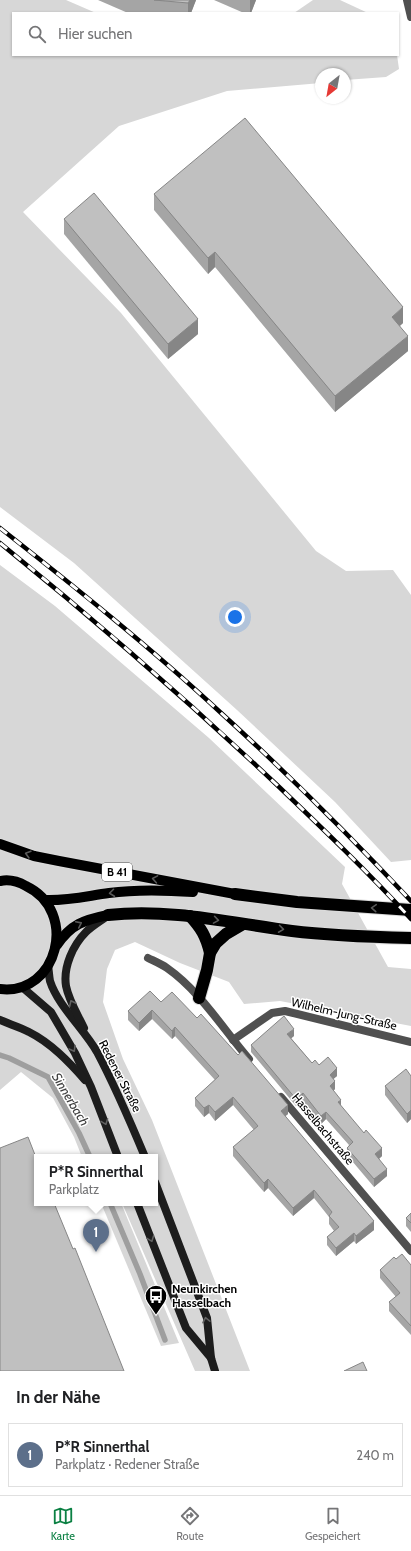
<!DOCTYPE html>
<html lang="de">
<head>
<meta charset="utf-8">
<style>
	body { margin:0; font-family:Cabin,sans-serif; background:#f6f6f6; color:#202124 }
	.compass { position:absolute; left:315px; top:68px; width:36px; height:36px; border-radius:50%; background:#fff; box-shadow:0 1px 3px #0004; rotate:211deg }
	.you { position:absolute; left:235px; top:617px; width:14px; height:14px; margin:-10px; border:3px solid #fff; border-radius:50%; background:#1a73e8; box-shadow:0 0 0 6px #1a73e833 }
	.badge { display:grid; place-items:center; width:26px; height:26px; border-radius:50%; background:#0b8043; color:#fff; font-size:13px; font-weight:700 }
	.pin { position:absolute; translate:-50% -33px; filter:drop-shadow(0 1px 2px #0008) }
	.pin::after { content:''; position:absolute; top:21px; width:14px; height:12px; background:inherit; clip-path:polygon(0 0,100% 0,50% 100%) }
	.popup { position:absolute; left:34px; top:1154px; width:124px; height:52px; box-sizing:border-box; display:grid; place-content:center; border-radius:0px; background:#fff; filter:drop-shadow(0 1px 3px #0005); font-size:13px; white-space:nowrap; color:#757577 }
	.popup b { font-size:15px; color:#202124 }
	.popup::after { content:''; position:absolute; left:50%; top:100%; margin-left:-8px; border:8px solid transparent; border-top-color:#fff }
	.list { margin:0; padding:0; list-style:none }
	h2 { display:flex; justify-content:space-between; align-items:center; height:52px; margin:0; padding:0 16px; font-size:17px }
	h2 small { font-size:13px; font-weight:400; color:#757577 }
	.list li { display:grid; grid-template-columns:26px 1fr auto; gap:12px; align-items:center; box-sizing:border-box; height:64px; margin:0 8px 8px; padding:0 8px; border:1px solid #e0e0e0; border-radius:0px }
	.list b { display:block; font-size:15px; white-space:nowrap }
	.list p { margin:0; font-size:13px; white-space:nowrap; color:#757577 }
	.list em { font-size:13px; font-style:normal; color:#757577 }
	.icon { flex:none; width:22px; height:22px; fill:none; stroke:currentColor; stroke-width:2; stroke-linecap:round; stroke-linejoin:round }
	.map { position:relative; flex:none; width:411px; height:1371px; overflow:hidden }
	.search { position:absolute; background:#fff; box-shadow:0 1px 3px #0004; left:12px; right:12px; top:12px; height:44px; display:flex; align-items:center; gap:10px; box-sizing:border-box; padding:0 14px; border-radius:0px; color:#757577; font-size:15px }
	.sheet { height:124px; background:#fff }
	nav { display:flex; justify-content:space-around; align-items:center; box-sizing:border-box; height:56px; border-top:1px solid #e0e0e0; background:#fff; font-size:11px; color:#757577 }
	nav a { display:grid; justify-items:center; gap:2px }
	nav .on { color:#0b8043 }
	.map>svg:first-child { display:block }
	.green { fill:#d7d7d7 }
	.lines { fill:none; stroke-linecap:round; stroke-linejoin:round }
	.stream { stroke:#9e9e9e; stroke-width:5.5 }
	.primary-casing { stroke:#dbdbdb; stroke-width:12 }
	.highway-casing { stroke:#dbdbdb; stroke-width:14 }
	.street { stroke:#505050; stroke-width:8 }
	.secondary { stroke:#1d1d1d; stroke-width:8 }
	.primary { stroke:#000; stroke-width:10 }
	.highway { stroke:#000; stroke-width:12 }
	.rail-casing { stroke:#000; stroke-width:4.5 }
	.rail { stroke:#fff; stroke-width:3; stroke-dasharray:9; stroke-linecap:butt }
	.wall { fill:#a5a5a5 }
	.shaded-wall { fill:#868686 }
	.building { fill:#c0c0c0; stroke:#868686 }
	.oneway { stroke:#595959 }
	.oneway2 { stroke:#616161 }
	.labels { text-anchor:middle; stroke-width:3; stroke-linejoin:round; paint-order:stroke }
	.shield { fill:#fff; stroke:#4c4c4c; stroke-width:1 }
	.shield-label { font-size:11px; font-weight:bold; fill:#000 }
	.street-label { font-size:12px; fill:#000; stroke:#fff }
	.poi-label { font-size:12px; font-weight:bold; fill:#000; stroke:#fff; text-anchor:start }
	.water-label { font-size:13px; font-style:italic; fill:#3f3f3f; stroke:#fff }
</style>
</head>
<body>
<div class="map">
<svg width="411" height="1371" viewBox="0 0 411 1371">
	<rect width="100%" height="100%" fill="#fff"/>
	<g class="green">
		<polygon points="0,0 66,0 96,13 13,13 13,55 397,55 399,69 386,77 345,80 345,74 321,74 321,83 227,91 119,126 23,212 121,313 316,551 346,571 393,570 411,595 411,860 391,862 335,802 237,710 74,563 0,507"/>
		<polygon points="313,0 340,0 368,13 294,13"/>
		<polygon points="0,565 55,606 209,738 345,867 342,884 388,967 411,969 411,1026 280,1001 244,1004 229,982 180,963 135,942 115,950 107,969 103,1002 123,1059 152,1120 250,1371 195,1371 122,1203 155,1203 155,1157 82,1157 74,1137 53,1098 21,1072 0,1090"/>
		<polygon points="101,1203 121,1203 179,1343 161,1346"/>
	</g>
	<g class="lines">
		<g class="stream">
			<polyline points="0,1055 9,1058 48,1077 79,1133 90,1157"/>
			<polyline points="110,1203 140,1274 165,1340"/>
		</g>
		<g class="primary-casing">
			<g id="primary">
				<polyline points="0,844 34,856 59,861 235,894"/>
				<path d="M 0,881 C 9,879 19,882 26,886 C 79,911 58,996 0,989"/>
				<path d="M 45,900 C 67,901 87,896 109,893 C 137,889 165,890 193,892"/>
				<path d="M 57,945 C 71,924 84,920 108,915"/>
			</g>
		</g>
		<g class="highway-casing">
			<g id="highway">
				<polyline points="235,894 297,902 411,910"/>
				<path d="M 108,915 C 170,908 231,923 292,931 C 332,936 371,937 411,938"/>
				<path d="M 190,916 C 201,928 206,936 210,953"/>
				<polyline points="199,998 207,970 210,953 216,943 226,934 243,924"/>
			</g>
		</g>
		<g class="street">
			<polyline points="407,0 411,17"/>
			<path d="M 148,958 C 154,961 161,964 167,968 C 200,991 223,1029 249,1059"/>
			<polyline points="233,1040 272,1013 285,1011 411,1042"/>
			<polyline points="281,1097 411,1251"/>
		</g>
		<g class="secondary">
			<path d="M 48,966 C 49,971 49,976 50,981 C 58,1006 84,1029 97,1052 C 115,1086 130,1121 145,1157"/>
			<polyline points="22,987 51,1012 75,1053 91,1087 118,1157"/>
			<path d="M 0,1020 C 9,1024 20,1027 29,1032 C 51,1043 69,1062 85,1080"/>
			<path d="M 84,1028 C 78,1015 69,1001 66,986 C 63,967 73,945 86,932 C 92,926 99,922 106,917"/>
			<polyline points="155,1182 207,1318 211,1358 215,1371"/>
			<polyline points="137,1203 186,1328 211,1358"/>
		</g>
		<use href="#primary" class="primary"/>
		<use href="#highway" class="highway"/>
		<g class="rail-casing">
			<g id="rail">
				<path d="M 0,528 C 75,587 150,647 220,712 C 286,772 350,836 411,901"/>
				<path d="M 0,543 C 95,620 187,700 276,784 C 322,828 368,872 411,919"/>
			</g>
		</g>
		<use href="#rail" class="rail"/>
	</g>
	<g class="wall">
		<polygon points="98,0 196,0 191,13 128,13"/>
		<polygon points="214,0 256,0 251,13 244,13"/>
		<polygon points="154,194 403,323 400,326 408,351 335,412 215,267 208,274 154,210"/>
		<polygon points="64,219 198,334 168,359 64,234"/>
		<polygon points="161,1002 288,1114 285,1116 374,1230 356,1244 354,1241 336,1256 327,1245 327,1237 334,1231 329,1224 329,1217 314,1198 293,1216 268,1188 264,1192 233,1156 233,1147 254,1130 233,1105 215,1121 209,1113 204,1117 195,1106 195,1098 215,1080 175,1036 172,1039 152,1019 139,1031 128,1020 128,1011"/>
		<polygon points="294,1036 291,1038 312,1063 319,1065 337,1076 333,1079 335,1089 333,1091 341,1106 382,1156 379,1159 387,1176 374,1187 347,1155 347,1148 349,1145 326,1119 321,1124 303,1101 296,1106 251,1052 251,1045"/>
		<polygon points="411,1076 411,1119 407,1123 385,1095 385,1086"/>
		<polygon points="411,1213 411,1232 406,1226 406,1218"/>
		<polygon points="396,1259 411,1265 411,1335 389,1311 389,1302 396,1297 380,1278 380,1270"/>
	</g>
	<g class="shaded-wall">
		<polygon points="190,0 196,0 191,13 188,13 188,3"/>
		<polygon points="250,0 256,0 251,13 250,13"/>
		<polygon points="215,252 215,267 208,274 208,258"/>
		<polygon points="403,307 403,323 392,332 392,317"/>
		<polygon points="198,319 198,334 168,359 168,344"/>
		<polygon points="408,336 408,351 335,412 335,396"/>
		<polygon points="152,1010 152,1019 139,1031 139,1023"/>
		<polygon points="175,1027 175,1036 172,1039 172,1031"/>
		<polygon points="294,1029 294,1036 287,1042 287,1034"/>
		<polygon points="337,1068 337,1076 330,1082 330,1075"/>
		<polygon points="335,1081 335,1089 330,1094 330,1086"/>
		<polygon points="303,1093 303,1101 296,1106 296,1099"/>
		<polygon points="233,1097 233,1105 215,1121 215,1112"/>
		<polygon points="341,1100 341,1107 338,1102"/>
		<polygon points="209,1105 209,1113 204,1117 204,1108"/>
		<polygon points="288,1105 288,1114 281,1120 281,1111"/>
		<polygon points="411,1110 411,1119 407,1123 407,1114"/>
		<polygon points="326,1112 326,1119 321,1124 321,1116"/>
		<polygon points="382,1148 382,1156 375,1162 375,1154"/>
		<polygon points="387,1169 387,1176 374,1187 374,1179"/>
		<polygon points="268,1179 268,1188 264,1192 264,1183"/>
		<polygon points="314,1190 314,1198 293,1216 293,1208"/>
		<polygon points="374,1221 374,1230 356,1244 356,1236"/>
		<polygon points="354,1233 354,1241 336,1256 336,1248"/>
	</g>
	<g class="building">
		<polygon points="154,0 190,0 188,3"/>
		<polygon points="245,118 403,307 392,317 408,336 335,396 215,252 208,258 154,194"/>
		<polygon points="94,193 198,319 168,344 64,219"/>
		<polygon points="150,991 161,1002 172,992 197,1018 201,1014 238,1055 242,1051 288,1105 281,1111 374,1221 356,1236 354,1233 336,1248 327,1237 339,1227 329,1216 332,1212 314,1190 293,1208 268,1179 264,1183 233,1147 258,1126 233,1097 215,1112 209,1105 204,1108 195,1098 219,1076 175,1027 172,1031 152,1010 139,1023 128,1011"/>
		<polygon points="284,1016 294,1029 287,1034 312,1063 315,1060 319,1065 328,1057 337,1068 330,1075 335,1081 330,1086 341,1100 338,1102 364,1133 366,1130 382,1148 375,1154 387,1169 374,1179 347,1148 353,1142 326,1112 321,1116 303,1093 296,1099 251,1045"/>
		<polygon points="406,1069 411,1076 411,1110 407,1114 385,1086"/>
		<polygon points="28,1137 37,1160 37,1203 54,1203 73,1249 75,1248 124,1371 0,1371 0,1148"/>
		<polygon points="411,1213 411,1223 406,1218"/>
		<polygon points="402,1254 411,1265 411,1326 389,1302 400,1293 380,1270 394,1257 396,1259"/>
		<polygon points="363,1362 367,1371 344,1371"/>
	</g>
	<defs><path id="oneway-chevron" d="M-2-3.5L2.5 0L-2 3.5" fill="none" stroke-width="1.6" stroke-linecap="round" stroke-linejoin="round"/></defs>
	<g class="oneway">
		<use href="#oneway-chevron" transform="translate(28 854) rotate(-164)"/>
		<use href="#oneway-chevron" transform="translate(155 879) rotate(-170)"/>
		<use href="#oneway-chevron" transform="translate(112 893) rotate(173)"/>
		<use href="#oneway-chevron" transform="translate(374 908) rotate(-176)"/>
		<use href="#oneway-chevron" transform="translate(216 920) rotate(9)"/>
		<use href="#oneway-chevron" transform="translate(79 924) rotate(-26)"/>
		<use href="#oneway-chevron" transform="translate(281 929) rotate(8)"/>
	</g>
	<g class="oneway2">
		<use href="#oneway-chevron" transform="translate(72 1003) rotate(-115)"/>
		<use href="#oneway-chevron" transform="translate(73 1049) rotate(60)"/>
		<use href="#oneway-chevron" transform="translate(105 1122) rotate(69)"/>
		<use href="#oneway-chevron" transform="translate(151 1239) rotate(69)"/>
		<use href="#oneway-chevron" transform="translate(206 1320) rotate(-102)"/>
	</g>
	<defs>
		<g id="bus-pin" transform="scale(1.15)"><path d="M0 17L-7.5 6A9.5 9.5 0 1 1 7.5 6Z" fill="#000" stroke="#fff"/><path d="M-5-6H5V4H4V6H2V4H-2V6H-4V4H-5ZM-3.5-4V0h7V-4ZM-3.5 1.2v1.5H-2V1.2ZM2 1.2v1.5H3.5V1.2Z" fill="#fff"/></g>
	</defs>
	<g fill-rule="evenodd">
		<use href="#bus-pin" x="156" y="1296"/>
	</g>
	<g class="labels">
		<rect class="shield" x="102" y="863" width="30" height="18" rx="3"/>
		<g class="shield-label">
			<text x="117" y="876">B 41</text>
		</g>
		<g class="street-label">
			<text transform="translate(344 1014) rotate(13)" y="4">Wilhelm-Jung-Straße</text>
			<text transform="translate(120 1076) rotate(63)" y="4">Redener Straße</text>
			<text transform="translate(323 1129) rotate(50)" y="4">Hasselbachstraße</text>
		</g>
		<g class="poi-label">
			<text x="172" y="1293">Neunkirchen<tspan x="172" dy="14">Hasselbach</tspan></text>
		</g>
		<g class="water-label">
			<text transform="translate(71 1099) rotate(59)" y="5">Sinnerbach</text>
		</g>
	</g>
</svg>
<svg class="compass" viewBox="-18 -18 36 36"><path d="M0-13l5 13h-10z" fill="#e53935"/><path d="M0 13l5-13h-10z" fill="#757577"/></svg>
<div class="you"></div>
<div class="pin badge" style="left:96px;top:1252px;background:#5c6f8a">1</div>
<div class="popup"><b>P*R Sinnerthal</b>Parkplatz</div>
<div class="search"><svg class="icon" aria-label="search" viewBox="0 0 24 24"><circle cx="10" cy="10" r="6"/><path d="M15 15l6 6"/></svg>Hier suchen</div>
</div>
<section class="sheet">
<h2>In der Nähe<small></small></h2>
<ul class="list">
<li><span class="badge" style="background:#5c6f8a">1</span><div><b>P*R Sinnerthal</b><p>Parkplatz · Redener Straße</p></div><em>240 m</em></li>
</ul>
</section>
<nav>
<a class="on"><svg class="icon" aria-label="map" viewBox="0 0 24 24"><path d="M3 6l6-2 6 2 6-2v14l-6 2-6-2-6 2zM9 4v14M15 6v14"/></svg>Karte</a>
<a><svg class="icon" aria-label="directions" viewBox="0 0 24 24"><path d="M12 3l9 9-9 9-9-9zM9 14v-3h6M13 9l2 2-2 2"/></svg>Route</a>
<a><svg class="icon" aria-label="saved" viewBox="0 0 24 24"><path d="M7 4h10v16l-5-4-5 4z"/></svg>Gespeichert</a>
</nav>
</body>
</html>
